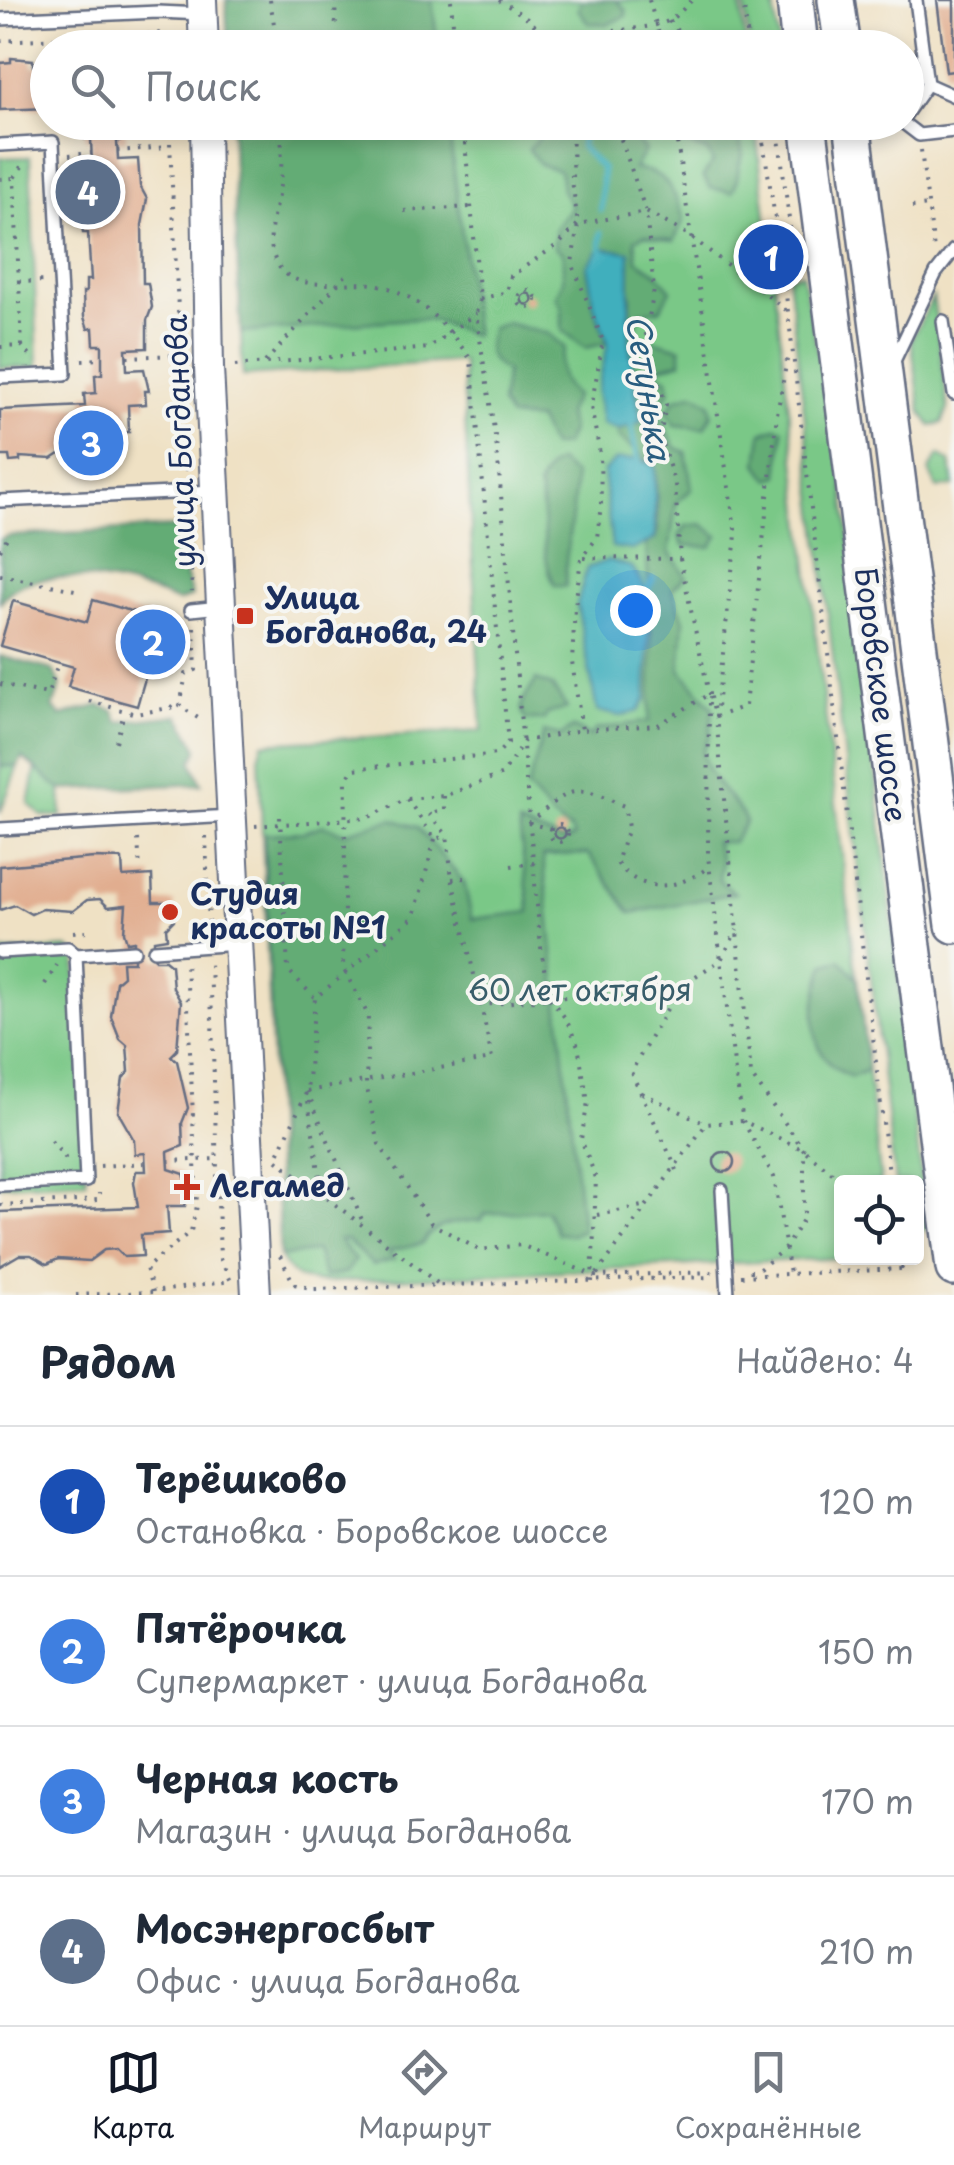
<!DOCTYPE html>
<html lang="ru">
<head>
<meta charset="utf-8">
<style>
	body { margin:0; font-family:"Playpen Sans",sans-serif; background:#f2f2f3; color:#1f2937 }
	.controls { position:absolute; right:30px; bottom:30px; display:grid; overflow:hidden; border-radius:10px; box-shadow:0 5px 15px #0003 }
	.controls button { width:90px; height:90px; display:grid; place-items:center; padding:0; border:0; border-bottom:2px solid #e0e1e3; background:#fff; color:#1f2937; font:50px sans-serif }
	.you { position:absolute; left:635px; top:610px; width:35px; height:35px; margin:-25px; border:8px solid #fff; border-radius:50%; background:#1a73e8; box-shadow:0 0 0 15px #1a73e833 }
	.badge { display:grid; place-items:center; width:65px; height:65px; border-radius:50%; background:#111827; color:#fff; font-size:32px; font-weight:700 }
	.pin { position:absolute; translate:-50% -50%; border:5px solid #fff; box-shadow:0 2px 10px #0006 }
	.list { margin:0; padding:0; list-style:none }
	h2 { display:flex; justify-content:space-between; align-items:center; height:130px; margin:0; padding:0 40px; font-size:42px }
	h2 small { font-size:32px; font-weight:400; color:#747a83 }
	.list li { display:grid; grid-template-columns:65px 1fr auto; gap:30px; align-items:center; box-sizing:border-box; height:150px; padding:0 40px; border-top:2px solid #e0e1e3 }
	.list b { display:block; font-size:38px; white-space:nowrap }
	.list p { margin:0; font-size:32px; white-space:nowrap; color:#747a83 }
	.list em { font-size:32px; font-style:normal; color:#747a83 }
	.icon { flex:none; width:55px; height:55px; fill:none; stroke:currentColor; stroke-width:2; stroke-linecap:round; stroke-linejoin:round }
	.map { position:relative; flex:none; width:954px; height:1295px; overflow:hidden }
	.search { position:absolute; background:#fff; box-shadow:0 5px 15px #0003; left:30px; right:30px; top:30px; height:110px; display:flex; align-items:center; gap:25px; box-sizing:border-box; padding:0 35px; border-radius:55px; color:#747a83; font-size:38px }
	.sheet { height:730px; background:#fff }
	nav { display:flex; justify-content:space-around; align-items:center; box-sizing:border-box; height:140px; border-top:2px solid #e0e1e3; background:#fff; font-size:28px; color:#747a83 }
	nav a { display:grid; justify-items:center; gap:5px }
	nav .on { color:#111827 }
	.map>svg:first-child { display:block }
	.green { fill:#7ac887; stroke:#4a7c72; stroke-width:2.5 }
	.forest { fill:#63ac74; stroke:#3f6e69; stroke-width:2.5 }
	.water { fill:#41afbd; stroke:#2e6f8e; stroke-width:2.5 }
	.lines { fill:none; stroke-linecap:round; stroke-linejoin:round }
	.stream { stroke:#41afbd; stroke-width:6 }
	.building { fill:#e1ad8f }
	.service-casing { stroke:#656d82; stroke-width:16 }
	.tertiary-casing { stroke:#656d82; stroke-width:32 }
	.primary-casing { stroke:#656d82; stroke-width:40 }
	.path { stroke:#656d82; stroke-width:4; stroke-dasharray:2.5 8; stroke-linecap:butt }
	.service { stroke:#fff; stroke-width:11 }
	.tertiary { stroke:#fff; stroke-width:28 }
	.primary { stroke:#fff; stroke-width:35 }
	.path-bridge { stroke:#656d82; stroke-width:4; stroke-dasharray:2.5 8; stroke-linecap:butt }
	.poi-dot { fill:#c8321e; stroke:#f6f6f2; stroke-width:4 }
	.labels { text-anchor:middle; stroke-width:8; stroke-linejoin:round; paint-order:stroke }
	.street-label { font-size:30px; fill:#1b2f5e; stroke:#f6f6f2 }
	.poi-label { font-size:30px; font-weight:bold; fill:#1b2f5e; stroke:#f6f6f2; text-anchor:start }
	.park-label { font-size:30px; fill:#385d6a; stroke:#f6f6f2 }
	.water-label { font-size:32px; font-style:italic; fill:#285c7f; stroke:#f6f6f2 }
</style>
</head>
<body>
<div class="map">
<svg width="954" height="1295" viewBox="0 0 954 1295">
	<rect width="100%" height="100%" fill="#f6f6f2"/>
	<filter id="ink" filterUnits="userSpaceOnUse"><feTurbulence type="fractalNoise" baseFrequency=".01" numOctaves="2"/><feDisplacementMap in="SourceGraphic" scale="20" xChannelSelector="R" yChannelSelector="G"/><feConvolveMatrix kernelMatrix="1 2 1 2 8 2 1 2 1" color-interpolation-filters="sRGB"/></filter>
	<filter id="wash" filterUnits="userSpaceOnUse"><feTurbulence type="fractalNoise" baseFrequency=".0048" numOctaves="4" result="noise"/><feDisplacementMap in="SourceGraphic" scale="40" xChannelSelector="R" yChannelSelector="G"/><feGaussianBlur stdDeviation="2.25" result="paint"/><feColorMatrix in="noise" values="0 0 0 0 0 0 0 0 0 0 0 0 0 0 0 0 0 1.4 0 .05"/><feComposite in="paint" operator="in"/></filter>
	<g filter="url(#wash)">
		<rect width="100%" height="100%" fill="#efe1c4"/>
		<g class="green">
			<polygon points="226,0 740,0 746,47 228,47"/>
			<polygon points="744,0 773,0 780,47 750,47"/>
			<path d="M 231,123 L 755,123 L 881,1182 L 842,1182 L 844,1258 L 327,1282 C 303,1282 291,1279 280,1257 L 259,757 L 263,743 L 482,731 L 462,361 L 243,376 Z"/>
			<polygon points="30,157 38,367 0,368 0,158"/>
			<polygon points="802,273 842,472 927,1230 917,1231 916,1182 895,1182 788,276"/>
			<polygon points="933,297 948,409 942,423 931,426 921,411 911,340"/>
			<polygon points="939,455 950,462 954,486 937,488 929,471"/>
			<polygon points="0,766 18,766 0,813"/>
			<polygon points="36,767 61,790 62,816 42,816 29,804"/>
			<polygon points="68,948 76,955 86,1181 0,1185 0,952"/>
		</g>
		<g class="forest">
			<polygon points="226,0 432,0 438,47 228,47"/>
			<polygon points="582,0 616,0 626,10 626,16 608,24 588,23 578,9"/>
			<polygon points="618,35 647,47 578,47 587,41"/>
			<polygon points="231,123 448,123 475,336 434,320 410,319 241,333"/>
			<path d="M 544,123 L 663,123 L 628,131 L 645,150 L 634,169 C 668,171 673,190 684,219 L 674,241 L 644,235 L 635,240 L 637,260 L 656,272 L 671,290 L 660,310 L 640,312 L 634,335 L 681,348 L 681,362 L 654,368 L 668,379 L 670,391 L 657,411 L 676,448 L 686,452 L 692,489 L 676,503 L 669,552 L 686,576 L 672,589 L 684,620 L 680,669 L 713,708 L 710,736 L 702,752 C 712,789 729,790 746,821 L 733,842 L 715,842 L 721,862 L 719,880 L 735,893 L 631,913 L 588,854 L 543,856 L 582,1230 L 571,1235 L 557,1233 L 546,1210 L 485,1214 L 481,1220 C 460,1222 433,1222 422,1244 L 389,1251 L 394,1260 L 373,1265 L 346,1240 L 339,1240 L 355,1260 L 346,1273 L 324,1277 L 316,1251 L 280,1257 L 264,834 L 304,832 L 324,825 L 344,833 L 392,819 L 417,827 L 464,882 L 472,919 L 530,912 L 519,825 L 565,841 L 574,837 L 571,830 C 550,821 544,803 527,789 L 544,732 L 560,736 L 573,728 L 591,736 L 595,730 L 649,721 L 652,641 L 646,543 L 655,539 L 658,529 L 655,466 L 618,437 L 618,430 L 641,422 L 629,342 L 631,295 L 594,306 L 608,343 L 585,348 L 562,330 L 562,308 L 556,296 L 563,281 L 563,253 L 554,247 L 556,227 L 572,207 L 562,190 L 560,171 L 539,164 L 529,149 L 542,134 Z"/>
			<path d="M 739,123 L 747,131 L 739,137 L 743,156 C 735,168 741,178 732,192 L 710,188 L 703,176 L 713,162 L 707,151 L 681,143 L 673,129 L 678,123 Z"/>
			<path d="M 506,323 L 549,334 L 565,348 C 557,368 559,381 575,396 L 567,413 L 571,431 L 565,445 L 551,447 L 538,420 L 509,417 L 501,404 L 506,372 C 486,358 484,350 492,328 Z"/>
			<polygon points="694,393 710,403 712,414 704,428 675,425 667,413 675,399"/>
			<polygon points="777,427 783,429 779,476 769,479 758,464 762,433"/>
			<path d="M 559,462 L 574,475 C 577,513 563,546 566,586 L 555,586 C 538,551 549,524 538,485 L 549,467 Z"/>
			<polygon points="702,524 718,536 711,547 683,545 679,536 686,526"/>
			<path d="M 175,527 L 188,549 L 180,558 L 192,596 L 178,602 C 141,583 24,557 0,604 L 0,539 L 8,536 Z"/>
			<polygon points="0,656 53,670 61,685 53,707 61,716 100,705 114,711 119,722 179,715 198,749 192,762 202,784 61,790 22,757 18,766 0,766"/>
			<path d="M 536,680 L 552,686 L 567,708 L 547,714 L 544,720 L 526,720 C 514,703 529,695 536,680 Z"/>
			<path d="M 841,960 L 858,979 L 868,1070 L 852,1077 C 802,1059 812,1006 825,964 Z"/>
		</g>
		<g class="water">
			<polygon points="600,248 630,252 629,342 641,422 618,430 602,424 597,392 608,343 594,306 587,266"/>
			<polygon points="639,459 655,466 655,539 632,550 612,547 603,472 615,460"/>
			<polygon points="608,560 632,567 650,597 646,699 639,711 621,716 597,711 577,605 587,568"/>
		</g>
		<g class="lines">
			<g class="stream">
				<polyline points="582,122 581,147 602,169 601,210"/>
				<polyline points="601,233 601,253"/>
				<polyline points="630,418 639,465"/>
				<polyline points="643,597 653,579"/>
			</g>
		</g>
		<g id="blocks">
			<g class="building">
				<polygon points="937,0 954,0 954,71 946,72"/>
				<polygon points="11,58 33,60 33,66 48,66 48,108 0,110 0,63 11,62"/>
				<polygon points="84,122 125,122 126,140 117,141 118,160 138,159 140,186 147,199 142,225 143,283 148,283 152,307 147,320 147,348 126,349 127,370 144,369 149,391 145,391 146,404 128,405 129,432 102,433 103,450 63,452 52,459 20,457 20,461 10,462 9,456 0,456 0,410 85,406 84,394 96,393 95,375 102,374 102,345 94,345 93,328 88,329 84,317 83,292 86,292 86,280 91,280 88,233 83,233 82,221 79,221 77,196 82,196 81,184 86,184 85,167 92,167 91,138 85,139"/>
				<circle cx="527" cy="299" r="5.5"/>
				<polygon points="93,600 162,620 137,706 68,687 74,667 0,646 13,601 87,622"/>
				<circle cx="560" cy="833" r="5.5"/>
				<polygon points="94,858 122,859 123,877 152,875 153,902 174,902 174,920 166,928 167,938 154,940 154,950 155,960 165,960 171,965 173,988 181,1002 177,1050 171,1056 177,1061 188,1108 182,1123 183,1146 168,1152 169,1169 184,1174 189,1191 185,1206 167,1206 169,1233 141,1235 143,1256 124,1257 116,1249 104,1250 89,1261 58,1259 47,1264 31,1255 19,1255 0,1266 0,1212 138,1207 134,1182 136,1171 146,1171 145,1153 135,1154 134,1140 118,1112 123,1078 129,1072 127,1045 120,1039 111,1016 116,982 123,976 122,962 134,962 134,941 127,942 124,932 126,905 108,907 100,899 87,900 73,911 42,909 31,914 15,905 0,910 0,866"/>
				<circle cx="724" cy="1162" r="10"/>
			</g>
		</g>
	</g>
	<g filter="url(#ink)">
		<use href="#blocks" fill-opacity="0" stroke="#656d82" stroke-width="2.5"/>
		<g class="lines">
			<g class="service-casing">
				<g id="service">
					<polyline points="0,19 158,12 203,14"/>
					<polyline points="927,84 954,96"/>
					<polyline points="906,114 927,84 916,0"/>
					<polyline points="902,122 919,135 954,131"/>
					<polyline points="0,145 53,142 65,374 0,377"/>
					<polyline points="943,321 954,394"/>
					<polyline points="894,361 936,273 954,250"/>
					<polyline points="0,501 215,491"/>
					<polyline points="191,610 220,607"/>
					<polyline points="0,829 231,816"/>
					<polyline points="154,950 238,944"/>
					<polyline points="0,952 68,948 76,955 134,951"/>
					<polyline points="0,1185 86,1181 76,955"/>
					<polyline points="722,1190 728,1295"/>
				</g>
			</g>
			<g class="tertiary-casing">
				<g id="tertiary">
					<polyline points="202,0 204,48"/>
					<polyline points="205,122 209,368 256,1295"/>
				</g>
			</g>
			<g class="primary-casing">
				<g id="primary">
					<polyline points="795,0 800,48"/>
					<polyline points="836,0 843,48"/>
					<polyline points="808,122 954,1268"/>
					<polyline points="852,122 954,925"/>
				</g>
			</g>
			<g class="path">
				<polyline points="270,0 278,48"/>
				<polyline points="335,0 336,30"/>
				<polyline points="451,0 455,48"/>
				<polyline points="499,0 529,19 554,48"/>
				<polyline points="649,0 663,48"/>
				<polyline points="743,0 749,48"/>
				<polyline points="669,21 692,48"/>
				<polyline points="165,34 166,48"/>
				<path d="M 551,40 C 579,32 653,30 668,21 C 677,16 685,7 692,0"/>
				<polyline points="0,41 165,33"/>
				<polyline points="169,122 186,477"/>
				<path d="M 281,122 C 282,143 282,165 280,185 C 277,207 266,231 273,254 C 287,301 349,276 383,286 C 422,298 449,328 471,360 L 508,743 L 497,754 L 353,769 L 346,781 L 343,968 L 368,1015 L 366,1084 L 379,1144 L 431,1223 L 479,1250 L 521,1245 L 595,1276 L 713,1272"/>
				<polyline points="463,122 480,299 476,313 497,449 540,940 548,996 566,1019 578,1046 588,1102 581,1139 596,1178 592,1282"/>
				<polyline points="573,122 572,180 578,224 572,263 603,341 591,407 600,454 601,504 597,538 581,558 575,607 572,662 582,730"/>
				<polyline points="674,122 736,535 716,717 751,1075 804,1150 804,1218 785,1248 757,1271 743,1271"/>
				<polyline points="760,122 783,269 890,1182"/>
				<polyline points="777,122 795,268 783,269"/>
				<polyline points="921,150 934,250"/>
				<polyline points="117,151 167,147"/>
				<polyline points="69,155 92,153"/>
				<polyline points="0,179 14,178"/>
				<polyline points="912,207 929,205"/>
				<polyline points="404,211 471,207"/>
				<polyline points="19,282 14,178 26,161"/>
				<circle cx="527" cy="299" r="9"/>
				<polyline points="480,299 507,292 511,276 560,243 578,224 646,212 687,234 786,310"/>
				<polyline points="22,346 19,282 46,281"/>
				<polyline points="0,347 22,346 31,357"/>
				<polyline points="127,357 180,355"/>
				<polyline points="82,360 102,359"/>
				<polyline points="265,362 347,274"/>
				<polyline points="235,366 429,348 476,313"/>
				<polyline points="188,507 192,592"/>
				<polyline points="0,550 8,536"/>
				<polyline points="584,558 680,559 675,484 660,438 666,404 649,358 646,334 654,290 646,212 615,122"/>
				<polyline points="680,559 709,694 708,856 735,1072 743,1121 774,1177 790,1274"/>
				<polyline points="0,575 75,590"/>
				<polyline points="194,627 196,670 186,674 180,706 201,720"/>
				<polyline points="0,684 48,694 58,663"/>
				<polyline points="89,701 136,714 180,706"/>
				<polyline points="116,742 124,713"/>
				<polyline points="444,796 444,810 428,813 447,835 452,879 481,1005 680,986 721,960 737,930"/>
				<polyline points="407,799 435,839 446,836"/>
				<polyline points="280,817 288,970 314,997"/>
				<polyline points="528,823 551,829"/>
				<circle cx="559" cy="833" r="9"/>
				<polyline points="255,826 367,818 407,799 444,796 503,774 524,741 582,730 658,725 709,694 716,717 745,706 777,414 788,354"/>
				<polyline points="206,836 209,932"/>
				<polyline points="138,839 140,870"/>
				<polyline points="435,839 414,917 315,998 307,1091 276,1159 440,1285"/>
				<polyline points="511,866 534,863"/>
				<polyline points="452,879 465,878"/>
				<polyline points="73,932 86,931 86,939"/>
				<polyline points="45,984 57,965"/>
				<polyline points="307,1091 492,1059 481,1005"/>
				<polyline points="307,1091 362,1220"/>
				<polyline points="642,1093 706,1124 743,1121 804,1150 843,1182"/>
				<polyline points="308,1101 322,1190"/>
				<polyline points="51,1141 67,1160"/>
				<polyline points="168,1161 218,1159"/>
				<polyline points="100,1166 146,1163"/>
				<polyline points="677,1170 631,1072 679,988"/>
				<polyline points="0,1205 99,1200 99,1193"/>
				<polyline points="597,1215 647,1205"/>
				<polyline points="280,1256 294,1284 314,1289 711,1277"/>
				<polyline points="900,1258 901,1269"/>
				<polyline points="901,1269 910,1258"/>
				<polyline points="597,1274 706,1124"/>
				<polyline points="741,1276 901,1269"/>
				<polyline points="153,1292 146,1268 191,1231 197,1206 186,962"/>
				<polyline points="76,1295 153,1292 231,1281 220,1259 210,961"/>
			</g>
			<use href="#service" class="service"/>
			<use href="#tertiary" class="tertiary"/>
			<use href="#primary" class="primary"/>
			<path class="path-bridge" d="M 528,823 C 573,788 570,782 624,806 L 628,827 L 617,863 C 640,894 676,890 706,869"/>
		</g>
	</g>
	<g class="poi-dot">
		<rect x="235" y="606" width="20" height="20" rx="5"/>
		<circle cx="170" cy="912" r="10"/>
		<path d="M182 1172h10v10h10v10h-10v10h-10v-10h-10v-10h10z"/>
	</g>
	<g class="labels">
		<g class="street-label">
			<text transform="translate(181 441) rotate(-92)" y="10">улица Богданова</text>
			<text transform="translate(880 695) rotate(83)" y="10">Боровское шоссе</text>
		</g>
		<g class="poi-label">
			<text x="265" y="609">Улица<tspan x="265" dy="34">Богданова, 24</tspan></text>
			<text x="190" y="905">Студия<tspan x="190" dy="34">красоты №1</tspan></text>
			<text x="210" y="1197">Легамед</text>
		</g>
		<g class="park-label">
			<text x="580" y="1001">60 лет октября</text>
		</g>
		<g class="water-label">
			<text transform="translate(648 388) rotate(81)" y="11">Сетунька</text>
		</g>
	</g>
</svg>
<div class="controls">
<button><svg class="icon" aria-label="locate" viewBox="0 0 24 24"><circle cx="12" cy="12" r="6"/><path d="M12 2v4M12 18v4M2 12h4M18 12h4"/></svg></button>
</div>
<div class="you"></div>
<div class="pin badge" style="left:771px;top:257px;background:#1a4fb4">1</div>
<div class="pin badge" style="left:153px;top:642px;background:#3f7fe0">2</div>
<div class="pin badge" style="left:91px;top:443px;background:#3f7fe0">3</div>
<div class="pin badge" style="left:88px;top:192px;background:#5c6f8a">4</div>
<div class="search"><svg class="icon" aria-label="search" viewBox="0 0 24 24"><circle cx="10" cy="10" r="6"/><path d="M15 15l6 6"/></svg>Поиск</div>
</div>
<section class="sheet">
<h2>Рядом<small>Найдено: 4</small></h2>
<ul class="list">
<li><span class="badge" style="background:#1a4fb4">1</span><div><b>Терёшково</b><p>Остановка · Боровское шоссе</p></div><em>120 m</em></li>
<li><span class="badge" style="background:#3f7fe0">2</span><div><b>Пятёрочка</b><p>Супермаркет · улица Богданова</p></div><em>150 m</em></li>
<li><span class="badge" style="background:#3f7fe0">3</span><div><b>Черная кость</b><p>Магазин · улица Богданова</p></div><em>170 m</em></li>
<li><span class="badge" style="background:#5c6f8a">4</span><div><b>Мосэнергосбыт</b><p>Офис · улица Богданова</p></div><em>210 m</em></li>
</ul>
</section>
<nav>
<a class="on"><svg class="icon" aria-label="map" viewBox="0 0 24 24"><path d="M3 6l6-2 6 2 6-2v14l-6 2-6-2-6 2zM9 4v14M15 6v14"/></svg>Карта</a>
<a><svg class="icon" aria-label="directions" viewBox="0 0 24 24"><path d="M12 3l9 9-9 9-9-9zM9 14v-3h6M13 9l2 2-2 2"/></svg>Маршрут</a>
<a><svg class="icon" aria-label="saved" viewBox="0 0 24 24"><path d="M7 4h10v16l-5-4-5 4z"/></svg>Сохранённые</a>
</nav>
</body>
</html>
